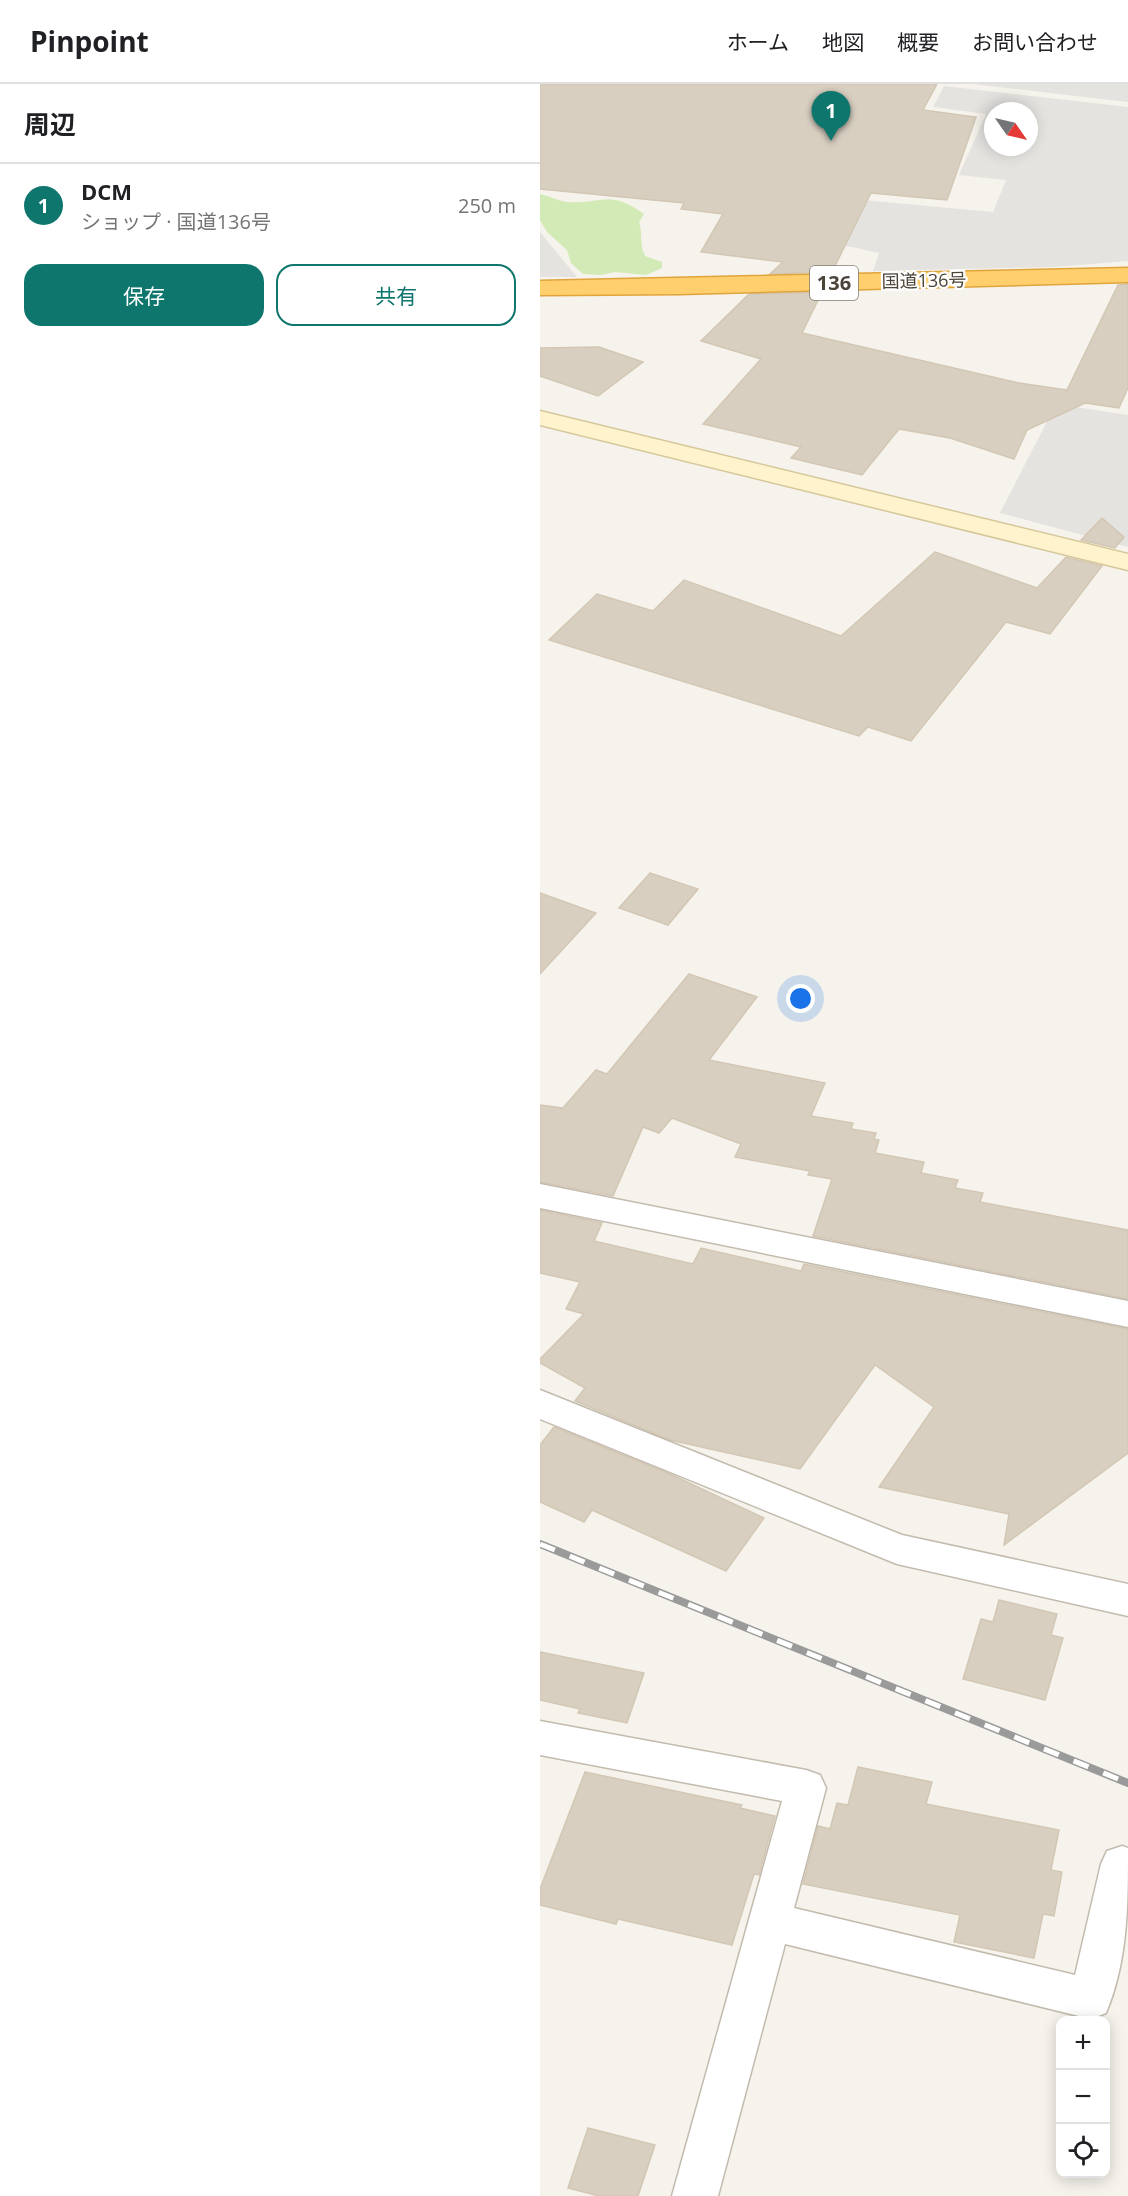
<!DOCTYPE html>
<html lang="ja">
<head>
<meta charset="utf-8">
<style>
	body { margin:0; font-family:"Open Sans","Noto Sans JP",sans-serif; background:#f6f6f6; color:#202124 }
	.controls { position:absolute; right:18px; bottom:18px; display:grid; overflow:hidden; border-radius:12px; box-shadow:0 3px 15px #0003 }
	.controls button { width:54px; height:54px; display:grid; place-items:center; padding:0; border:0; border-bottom:2px solid #e0e0e0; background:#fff; color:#202124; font:30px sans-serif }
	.compass { position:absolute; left:444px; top:18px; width:54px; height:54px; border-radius:50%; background:#fff; box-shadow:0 3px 15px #0003; rotate:124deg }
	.you { position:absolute; left:261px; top:915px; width:21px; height:21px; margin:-15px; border:4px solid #fff; border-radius:50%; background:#1a73e8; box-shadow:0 0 0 9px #1a73e833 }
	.badge { display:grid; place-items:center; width:39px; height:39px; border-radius:50%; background:#0f766e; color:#fff; font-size:20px; font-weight:700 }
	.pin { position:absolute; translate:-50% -50px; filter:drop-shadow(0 2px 3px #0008) }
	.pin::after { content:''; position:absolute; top:32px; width:21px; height:18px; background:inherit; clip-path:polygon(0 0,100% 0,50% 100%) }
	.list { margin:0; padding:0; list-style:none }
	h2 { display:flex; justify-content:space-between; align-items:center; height:78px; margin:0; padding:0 24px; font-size:26px }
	h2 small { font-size:20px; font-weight:400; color:#757577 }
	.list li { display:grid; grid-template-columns:39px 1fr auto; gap:18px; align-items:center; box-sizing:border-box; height:84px; padding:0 24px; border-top:2px solid #e0e0e0 }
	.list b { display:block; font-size:22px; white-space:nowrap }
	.list p { margin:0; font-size:20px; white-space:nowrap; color:#757577 }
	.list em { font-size:20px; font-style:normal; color:#757577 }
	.actions { display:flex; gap:12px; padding:18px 24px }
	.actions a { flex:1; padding:14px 0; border:2px solid #0f766e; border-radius:18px; text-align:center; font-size:21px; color:#0f766e }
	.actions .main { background:#0f766e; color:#fff }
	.icon { flex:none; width:33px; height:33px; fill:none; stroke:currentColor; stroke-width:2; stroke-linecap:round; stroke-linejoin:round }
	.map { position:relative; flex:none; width:588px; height:2112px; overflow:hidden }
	header { display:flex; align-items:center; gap:36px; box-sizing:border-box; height:84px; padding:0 30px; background:#fff; border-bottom:2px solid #e0e0e0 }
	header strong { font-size:28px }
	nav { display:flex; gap:33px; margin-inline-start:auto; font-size:21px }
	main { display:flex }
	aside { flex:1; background:#fff }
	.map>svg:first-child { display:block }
	.green { fill:#d2eab5 }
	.parking { fill:#e5e3e0; fill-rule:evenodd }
	.building { fill:#d8cfc1; stroke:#d3c7b4; stroke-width:1.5 }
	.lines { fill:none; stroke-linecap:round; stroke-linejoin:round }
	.street-casing { stroke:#c2bbae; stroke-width:3 }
	.secondary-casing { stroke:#d6c79b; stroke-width:3 }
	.highway-casing { stroke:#e0a43c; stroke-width:3 }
	.street { fill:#fff; fill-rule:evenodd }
	.secondary { fill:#fff3cd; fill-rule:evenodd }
	.highway { fill:#ffcf6e; fill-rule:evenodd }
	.rail-casing { stroke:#9a9a9a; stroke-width:8 }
	.rail { stroke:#fff; stroke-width:5; stroke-dasharray:16; stroke-linecap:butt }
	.labels { text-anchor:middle; stroke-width:4.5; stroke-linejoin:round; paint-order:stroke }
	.far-street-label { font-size:18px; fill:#4b4439; stroke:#fff }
	.shield { fill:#fff; stroke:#817c74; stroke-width:1.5 }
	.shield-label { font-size:20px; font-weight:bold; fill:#4b4439 }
</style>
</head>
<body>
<header>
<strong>Pinpoint</strong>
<nav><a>ホーム</a><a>地図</a><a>概要</a><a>お問い合わせ</a></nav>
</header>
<main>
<aside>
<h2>周辺<small></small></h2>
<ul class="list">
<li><span class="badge">1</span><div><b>DCM</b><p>ショップ · 国道136号</p></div><em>250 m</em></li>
</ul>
<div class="actions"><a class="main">保存</a><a>共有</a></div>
</aside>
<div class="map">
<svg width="588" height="2112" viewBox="0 0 588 2112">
	<rect width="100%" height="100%" fill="#f6f3ec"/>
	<path class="green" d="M 0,110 C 9,112 19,117 27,118 C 62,121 68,104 104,130 L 99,138 C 103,150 99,160 105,172 L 122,178 L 122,184 L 106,191 L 75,188 L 61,191 L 43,190 L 31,179 L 27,166 L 7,148 L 0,136 Z"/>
	<g class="parking">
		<polygon points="432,0 588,0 588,18"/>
		<path d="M 404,2 L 588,23 L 588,177 L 514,183 L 333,187 L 339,169 L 312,163 L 190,148 L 213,106 L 453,128 L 466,96 L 419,91 L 446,30 L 393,23 ZM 453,27 L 489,27 L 489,63 L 453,63 Z"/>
		<polygon points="0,148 37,193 0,193"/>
		<polygon points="516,320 588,331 588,463 460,429"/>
	</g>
	<g class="building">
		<polygon points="0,0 397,0 383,26 436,33 407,116 331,109 292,188 230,190 243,178 161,168 183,130 141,125 144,119 0,105"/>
		<polygon points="588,200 588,304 579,324 545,319 487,346 474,375 410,354 359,345 322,391 251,374 261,363 163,340 221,275 161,257 209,210 282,208 262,249 479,299 527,306 578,201"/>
		<polygon points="59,263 103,278 58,312 0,292 0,264"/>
		<polygon points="562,434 584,453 575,464 541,456"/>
		<polygon points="395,468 497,504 526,473 562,482 510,550 466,538 371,657 328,643 319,652 9,556 57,510 113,527 144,496 301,552"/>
		<polygon points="110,789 158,805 128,841 79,824"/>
		<polygon points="0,809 56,829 0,890"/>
		<polygon points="149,890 217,913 169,976 285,999 271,1032 313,1039 311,1045 336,1049 334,1055 339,1056 335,1069 384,1078 381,1089 418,1096 415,1104 443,1109 440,1118 588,1146 588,1215 273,1152 292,1095 268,1091 270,1087 195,1073 201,1060 132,1034 119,1049 103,1043 73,1112 0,1098 0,1021 23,1024 56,986 67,990"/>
		<polygon points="0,1126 62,1139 54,1157 153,1180 161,1164 261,1187 264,1180 588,1245 588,1369 464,1461 469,1430 339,1403 394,1323 335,1281 260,1385 130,1356 35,1317 45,1304 0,1279 0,1275 44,1230 26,1225 40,1198 0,1189"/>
		<polygon points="14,1343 130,1390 224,1434 186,1487 52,1426 44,1438 0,1418 0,1361"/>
		<polygon points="459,1516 517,1530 511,1551 523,1554 505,1616 423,1595 441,1535 453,1538"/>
		<polygon points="0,1568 104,1589 87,1639 38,1629 40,1625 0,1616"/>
		<polygon points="318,1683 392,1698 386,1720 519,1746 511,1786 522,1788 514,1832 503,1830 494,1874 414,1858 420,1831 263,1800 278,1742 290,1745 297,1719 308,1721"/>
		<polygon points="45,1688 202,1721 200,1724 235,1732 219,1791 214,1790 192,1861 78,1835 76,1840 0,1821 0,1805"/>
		<polygon points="48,2044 115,2061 98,2112 59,2112 28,2104"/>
	</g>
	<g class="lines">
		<g class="street-casing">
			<g id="street">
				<polygon points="0,1100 588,1217 588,1243 0,1124"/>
				<polygon points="0,1306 362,1451 588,1500 588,1532 357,1480 0,1335"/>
				<path d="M 0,1637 L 266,1686 L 280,1691 L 286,1704 L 254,1824 L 535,1891 L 561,1780 L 567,1767 L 582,1762 L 588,1764 C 588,1820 588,1877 566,1929 L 551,1935 L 245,1860 L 178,2112 L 132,2112 L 242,1717 L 0,1671 Z"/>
			</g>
		</g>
		<g class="secondary-casing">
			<polygon id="secondary" points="0,327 588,470 588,486 0,341"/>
		</g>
		<g class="highway-casing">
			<polygon id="highway" points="588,184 588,198 140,210 0,211 0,197"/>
		</g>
		<use href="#street" class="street"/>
		<use href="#secondary" class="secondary"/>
		<use href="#highway" class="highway"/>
		<g class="rail-casing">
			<polyline id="rail" points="0,1460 588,1699"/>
		</g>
		<use href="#rail" class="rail"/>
	</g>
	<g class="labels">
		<g class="far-street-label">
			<text transform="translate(384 197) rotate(-1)" y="6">国道136号</text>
		</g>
		<rect class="shield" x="270" y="182" width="48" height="34" rx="4.5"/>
		<g class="shield-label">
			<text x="294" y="206">136</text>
		</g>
	</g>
</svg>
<div class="controls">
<button>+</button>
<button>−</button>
<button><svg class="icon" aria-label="locate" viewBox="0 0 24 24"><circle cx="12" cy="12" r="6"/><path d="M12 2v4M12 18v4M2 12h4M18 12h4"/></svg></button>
</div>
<svg class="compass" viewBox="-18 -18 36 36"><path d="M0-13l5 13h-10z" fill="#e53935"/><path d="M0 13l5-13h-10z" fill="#757577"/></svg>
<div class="you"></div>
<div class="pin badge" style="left:291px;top:57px">1</div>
</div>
</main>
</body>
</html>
